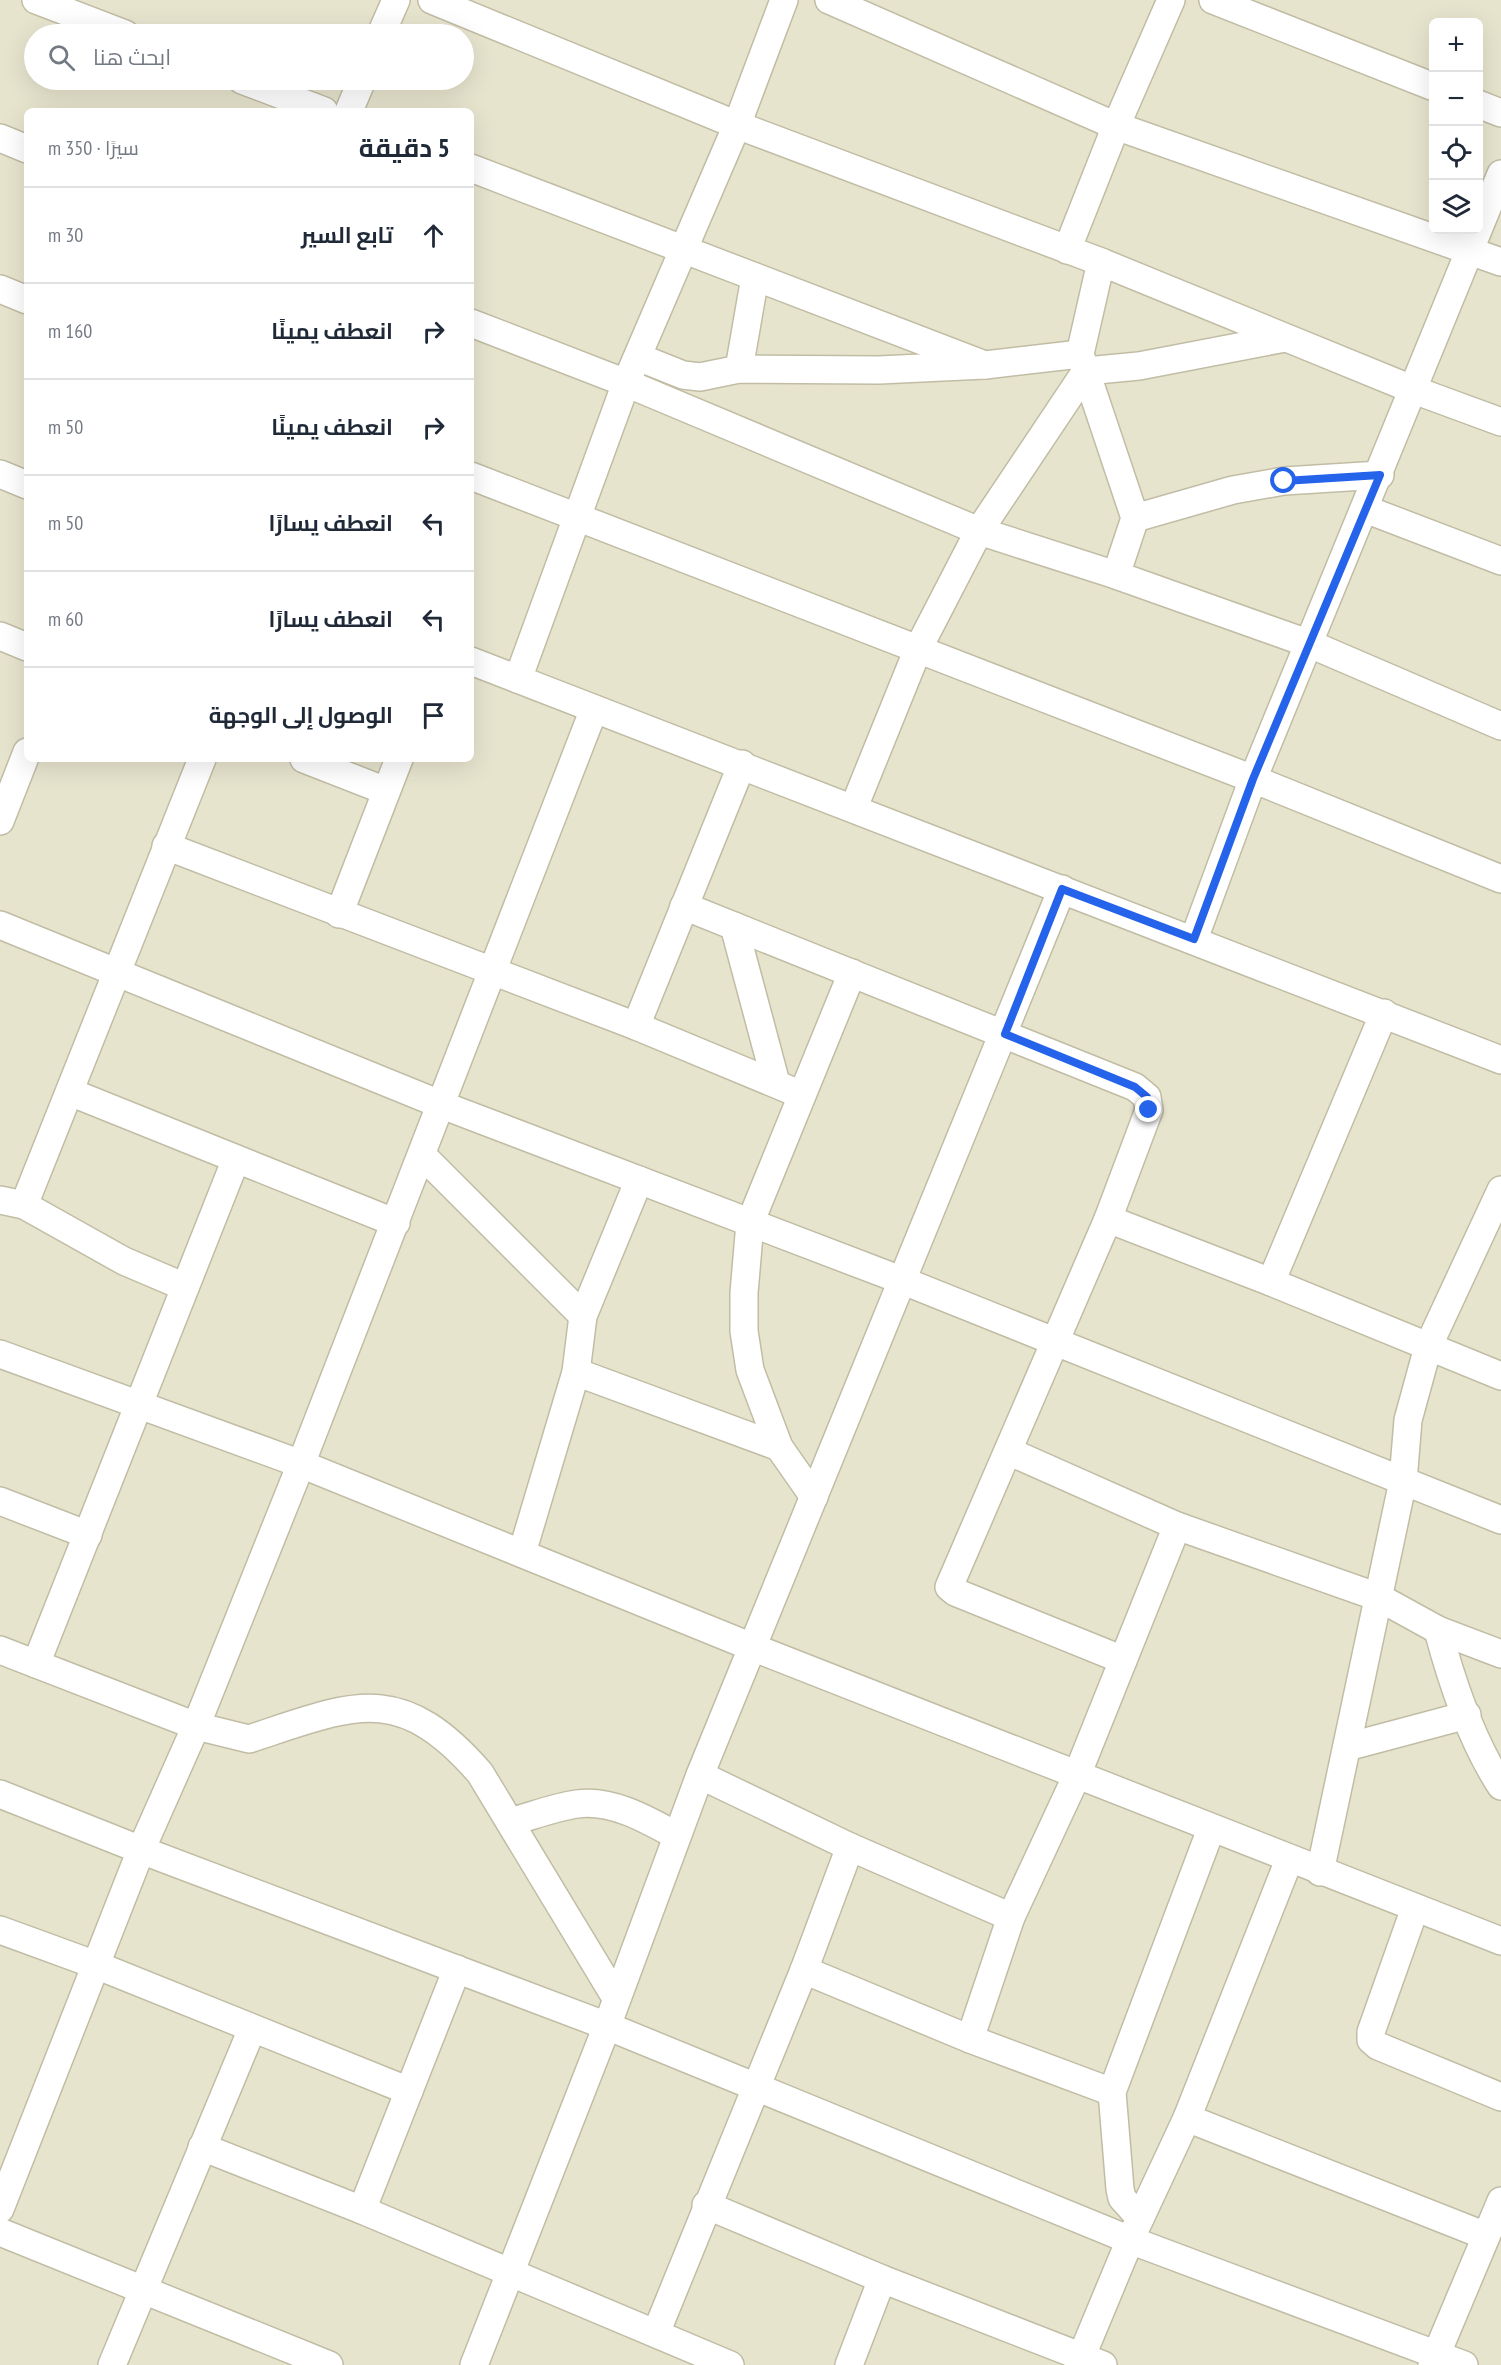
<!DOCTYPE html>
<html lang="ar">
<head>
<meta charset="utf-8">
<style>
	body { margin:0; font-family:"PT Sans Narrow",Cairo,sans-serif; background:#f2f2f3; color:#1f2937; direction:rtl }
	.controls { position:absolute; right:18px; top:18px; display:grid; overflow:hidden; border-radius:9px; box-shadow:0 6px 24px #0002 }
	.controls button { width:54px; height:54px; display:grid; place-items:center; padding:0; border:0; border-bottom:2px solid #e0e1e3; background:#fff; color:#1f2937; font:30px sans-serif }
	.stop { position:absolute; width:18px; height:18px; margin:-14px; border:4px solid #2563eb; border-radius:50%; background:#fff }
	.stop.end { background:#2563eb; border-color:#fff; box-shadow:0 2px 6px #0008 }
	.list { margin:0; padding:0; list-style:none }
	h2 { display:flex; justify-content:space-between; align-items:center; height:78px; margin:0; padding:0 24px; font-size:26px }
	h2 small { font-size:20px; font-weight:400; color:#747a83 }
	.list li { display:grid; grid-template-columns:39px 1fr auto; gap:18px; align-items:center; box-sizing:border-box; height:96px; padding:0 24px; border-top:2px solid #e0e1e3 }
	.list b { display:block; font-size:22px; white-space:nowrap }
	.list em { font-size:20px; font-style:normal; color:#747a83 }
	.icon { flex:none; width:33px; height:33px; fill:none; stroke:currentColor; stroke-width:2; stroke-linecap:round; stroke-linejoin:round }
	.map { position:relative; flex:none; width:1501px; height:2365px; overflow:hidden; direction:ltr }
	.search { position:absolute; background:#fff; box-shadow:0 6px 24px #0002; left:24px; top:24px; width:450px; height:66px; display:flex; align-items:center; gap:15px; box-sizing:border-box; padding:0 21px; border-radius:33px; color:#747a83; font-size:22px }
	.panel { position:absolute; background:#fff; box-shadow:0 6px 24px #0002; left:24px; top:108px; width:450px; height:654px; border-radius:9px; direction:rtl }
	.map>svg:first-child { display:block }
	.residential { fill:#e7e4ce; fill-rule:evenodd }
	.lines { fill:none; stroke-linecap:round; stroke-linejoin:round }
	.minor-casing { stroke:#c1bda5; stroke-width:30 }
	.minor { stroke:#fff; stroke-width:27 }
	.route { stroke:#2563eb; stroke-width:8 }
</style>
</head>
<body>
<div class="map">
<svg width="1501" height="2365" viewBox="0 0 1501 2365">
	<rect width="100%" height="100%" fill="#f3f0e0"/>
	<path class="residential" d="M 0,0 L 1501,0 L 1501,2365 L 0,2365 ZM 1434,22 L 1478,22 L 1478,230 L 1434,230 ZM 34,34 L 464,34 L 464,80 L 34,80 ZM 27,111 L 471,111 L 471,759 L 27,759 Z"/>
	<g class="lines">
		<g class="minor-casing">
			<g id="minor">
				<polyline points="36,0 125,34"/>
				<polyline points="432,0 737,125 1101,262 1414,390 1501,422"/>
				<polyline points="829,0 1116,126 1501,262"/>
				<polyline points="1213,0 1434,87"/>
				<polyline points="381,34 396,0"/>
				<polyline points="242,80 324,111"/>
				<polyline points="1478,104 1501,113"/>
				<polyline points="349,111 362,80"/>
				<polyline points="0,138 27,149"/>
				<polyline points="471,168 985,365"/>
				<polyline points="1067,250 1116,126 1171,0"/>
				<polyline points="1101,262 1080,354 1135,518 1116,575"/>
				<polyline points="0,289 27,300"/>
				<polyline points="471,323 626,383 979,531 1116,575 1310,644 1501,726"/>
				<polyline points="638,357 683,375 700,377 739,369 879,370 985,365 1080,354"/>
				<polyline points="739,369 755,277"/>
				<polyline points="0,474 27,485"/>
				<polyline points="471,476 1253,779 1501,879"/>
				<polyline points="1365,509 1501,561"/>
				<polyline points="1135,518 1233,490 1284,481 1380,475"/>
				<polyline points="0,636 27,647"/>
				<polyline points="471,661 1501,1060"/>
				<polyline points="518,679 626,383 737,125 784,0"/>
				<polyline points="304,759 386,791"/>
				<polyline points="854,807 918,649 979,531 1086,371 1139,366 1285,338"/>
				<polyline points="0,821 27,752"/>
				<polyline points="166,846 636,1026 802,1095"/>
				<polyline points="684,906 1135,1087 1147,1097 1149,1110 1108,1219 949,1587 955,1592 1123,1660"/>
				<polyline points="339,914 399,759"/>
				<polyline points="0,925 442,1105 901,1280 1501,1520"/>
				<polyline points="734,926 776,1083"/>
				<polyline points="1194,939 1253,779 1501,174"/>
				<polyline points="636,1026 742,764"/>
				<polyline points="70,1092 396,1223"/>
				<polyline points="422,1155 583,1316"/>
				<polyline points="0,1200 24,1205 124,1261 185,1287"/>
				<polyline points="24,1205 202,759"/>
				<polyline points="1108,1219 1271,1282 1501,1376"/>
				<polyline points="1271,1282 1384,1013"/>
				<polyline points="0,1354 301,1464 752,1647 1501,1941"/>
				<polyline points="576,1372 779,1447 814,1497"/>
				<polyline points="779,1447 750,1370 744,1331 744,1293 750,1223 852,973"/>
				<polyline points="1008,1451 1177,1526 1378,1597 1438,1630 1501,1654"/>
				<polyline points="0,1501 88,1535"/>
				<polyline points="522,1553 576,1372 583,1316 639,1180"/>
				<path d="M 1438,1630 C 1452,1683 1471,1740 1501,1786"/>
				<path d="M 0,1650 L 196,1726 L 249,1739 C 353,1705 399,1680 480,1773 L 616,1998"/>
				<polyline points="36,1664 236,1159"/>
				<polyline points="1347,1747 1467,1715"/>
				<polyline points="700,1775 850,1847 1011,1917"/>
				<polyline points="0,1794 141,1850 607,2026 1130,2240 1464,2365"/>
				<path d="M 510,1822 C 532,1816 555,1807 577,1804 C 612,1799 648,1820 677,1836"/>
				<polyline points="1320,1872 1403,1481 1408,1420 1428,1347 1501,1190"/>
				<polyline points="1415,1908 1371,2032 1371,2040 1378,2046 1501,2097"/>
				<polyline points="0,1930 96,1965 409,2091"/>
				<polyline points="804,1970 970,2039 1112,2092"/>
				<polyline points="970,2039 1011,1917 1077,1775 1177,1526"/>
				<polyline points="1187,2118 1486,2236"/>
				<polyline points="202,2147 362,2210 730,2365"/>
				<polyline points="706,2205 882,2279 1103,2365"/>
				<polyline points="0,2209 141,1850 196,1726 301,1464 594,709"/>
				<polyline points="362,2210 457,1969"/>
				<polyline points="1140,2218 1122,2198 1120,2189 1112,2092 1211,1829"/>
				<polyline points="0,2232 329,2365"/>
				<polyline points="656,2333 804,1970 850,1847"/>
				<polyline points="112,2365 252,2029"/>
				<polyline points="474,2365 607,2026 700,1775 1062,889"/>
				<polyline points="849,2365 882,2279"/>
				<polyline points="1078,2365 1130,2240 1187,2118 1289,1860"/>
				<polyline points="1432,2365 1501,2201"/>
			</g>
		</g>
		<use href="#minor" class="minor"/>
	</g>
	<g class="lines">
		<polyline class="route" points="1149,1110 1147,1097 1135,1087 1005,1034 1062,889 1194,939 1253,779 1380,475 1284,481"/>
	</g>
</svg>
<div class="controls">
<button>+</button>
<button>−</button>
<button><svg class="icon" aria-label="locate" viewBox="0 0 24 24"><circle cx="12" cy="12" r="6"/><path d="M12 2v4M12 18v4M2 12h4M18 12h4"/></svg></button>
<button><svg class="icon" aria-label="layers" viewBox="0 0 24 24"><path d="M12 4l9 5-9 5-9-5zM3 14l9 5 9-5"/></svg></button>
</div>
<div class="stop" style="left:1284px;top:481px"></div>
<div class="stop end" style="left:1149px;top:1110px"></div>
<div class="search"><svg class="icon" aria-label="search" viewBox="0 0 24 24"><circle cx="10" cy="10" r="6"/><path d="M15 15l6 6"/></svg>ابحث هنا</div>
<section class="panel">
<h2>5 دقيقة<small>سيرًا · 350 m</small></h2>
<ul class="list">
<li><svg class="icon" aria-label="ahead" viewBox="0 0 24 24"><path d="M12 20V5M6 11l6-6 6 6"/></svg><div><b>تابع السير</b></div><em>30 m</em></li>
<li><svg class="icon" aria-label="right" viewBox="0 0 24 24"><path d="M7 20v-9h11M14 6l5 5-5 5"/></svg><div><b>انعطف يمينًا</b></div><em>160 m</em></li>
<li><svg class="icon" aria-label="right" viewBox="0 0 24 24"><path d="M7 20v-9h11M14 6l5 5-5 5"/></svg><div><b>انعطف يمينًا</b></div><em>50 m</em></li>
<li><svg class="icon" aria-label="left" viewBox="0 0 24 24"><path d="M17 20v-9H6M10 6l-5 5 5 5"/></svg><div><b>انعطف يسارًا</b></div><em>50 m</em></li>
<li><svg class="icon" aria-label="left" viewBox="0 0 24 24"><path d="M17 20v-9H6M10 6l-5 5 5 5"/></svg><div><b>انعطف يسارًا</b></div><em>60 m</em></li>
<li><svg class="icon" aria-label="arrive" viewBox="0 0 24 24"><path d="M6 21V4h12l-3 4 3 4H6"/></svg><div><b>الوصول إلى الوجهة</b></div></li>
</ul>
</section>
</div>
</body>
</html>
